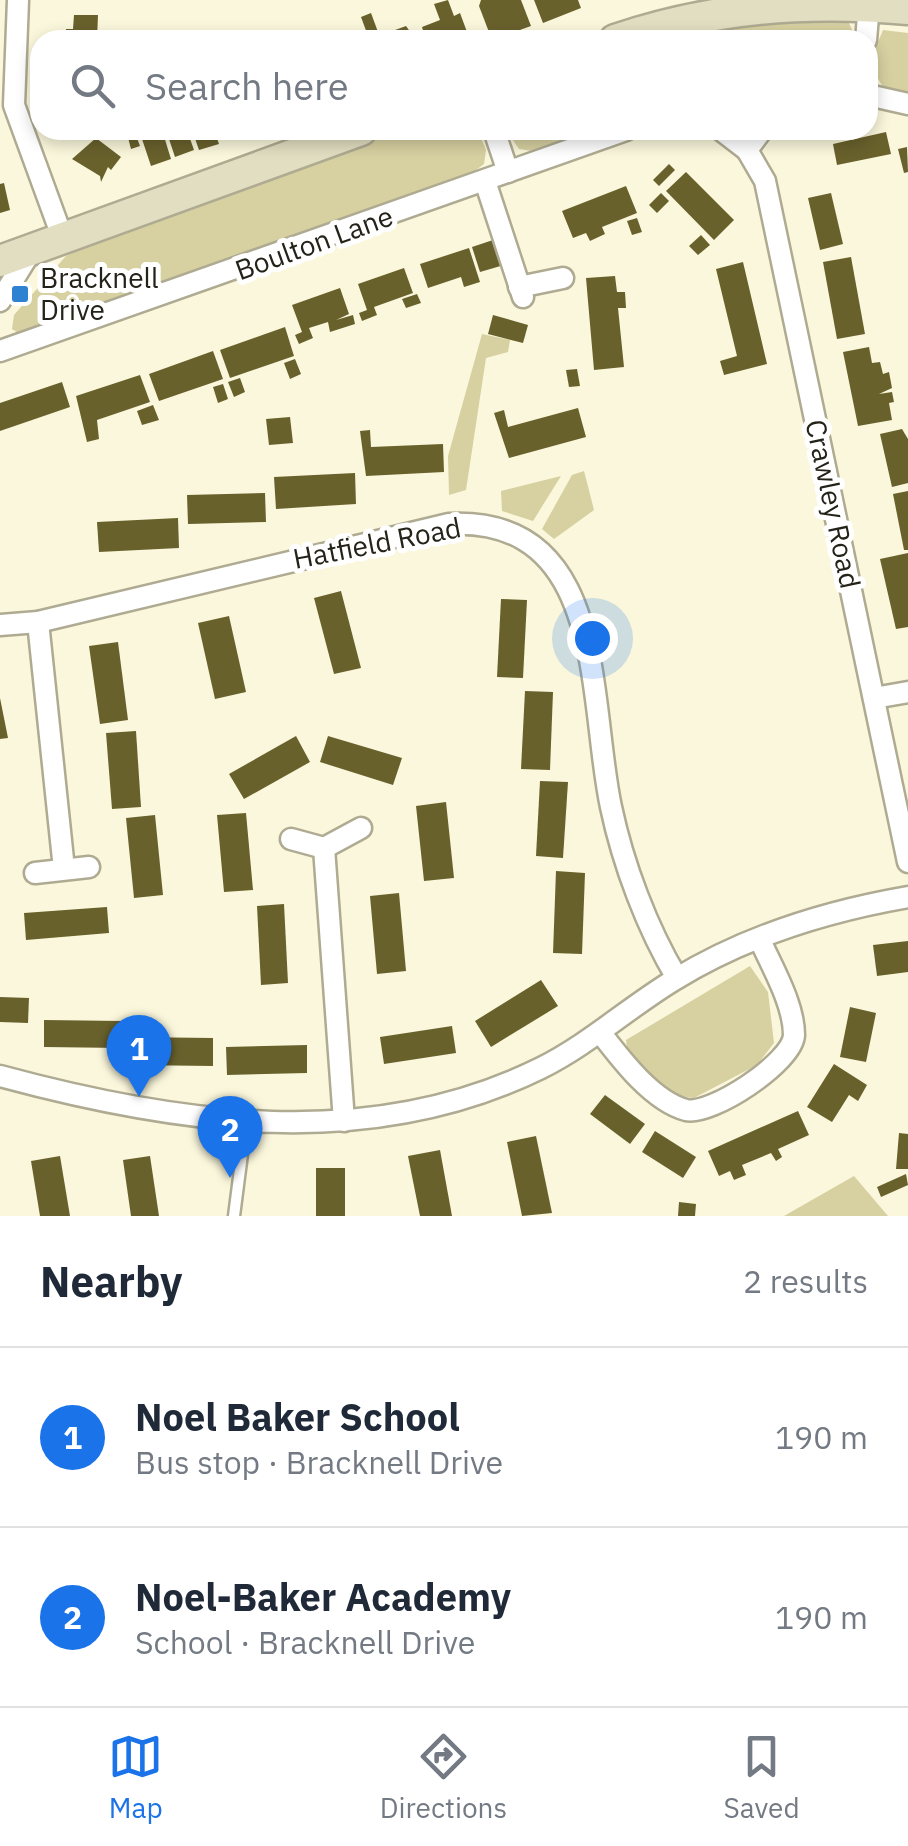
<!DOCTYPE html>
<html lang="en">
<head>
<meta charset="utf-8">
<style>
	body { margin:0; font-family:"IBM Plex Sans",sans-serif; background:#f2f2f3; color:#1f2937 }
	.you { position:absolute; left:592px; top:638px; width:35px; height:35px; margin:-25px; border:8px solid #fff; border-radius:50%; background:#1a73e8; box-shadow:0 0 0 15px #1a73e833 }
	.badge { display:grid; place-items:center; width:65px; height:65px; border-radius:50%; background:#1a73e8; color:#fff; font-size:32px; font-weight:700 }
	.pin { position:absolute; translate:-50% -82px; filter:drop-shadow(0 2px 5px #0008) }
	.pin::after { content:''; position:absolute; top:52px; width:35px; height:30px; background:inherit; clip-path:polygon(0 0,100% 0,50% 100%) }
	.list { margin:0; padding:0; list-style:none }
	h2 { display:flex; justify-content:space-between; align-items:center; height:130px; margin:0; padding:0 40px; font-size:42px }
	h2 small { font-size:32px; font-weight:400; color:#747a83 }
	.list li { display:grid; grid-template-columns:65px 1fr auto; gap:30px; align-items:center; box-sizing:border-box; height:180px; padding:0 40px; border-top:2px solid #e0e1e3 }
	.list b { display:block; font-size:38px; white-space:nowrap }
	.list p { margin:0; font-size:32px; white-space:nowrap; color:#747a83 }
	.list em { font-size:32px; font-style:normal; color:#747a83 }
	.icon { flex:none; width:55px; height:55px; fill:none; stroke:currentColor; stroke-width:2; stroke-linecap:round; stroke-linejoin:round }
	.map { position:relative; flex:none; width:908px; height:1216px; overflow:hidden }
	.search { position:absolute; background:#fff; box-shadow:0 5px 15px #0003; left:30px; right:30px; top:30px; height:110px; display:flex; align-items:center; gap:25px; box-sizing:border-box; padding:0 35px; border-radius:30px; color:#747a83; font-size:38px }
	.sheet { height:490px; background:#fff }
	nav { display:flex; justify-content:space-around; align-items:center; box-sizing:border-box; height:140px; border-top:2px solid #e0e1e3; background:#fff; font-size:28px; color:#747a83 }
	nav a { display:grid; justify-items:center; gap:5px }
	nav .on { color:#1a73e8 }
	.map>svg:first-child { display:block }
	.green { fill:#d7d0a1 }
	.building { fill:#69612c }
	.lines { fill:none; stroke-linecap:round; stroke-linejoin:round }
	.lane-casing { stroke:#afab92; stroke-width:15 }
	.street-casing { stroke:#afab92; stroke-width:25 }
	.secondary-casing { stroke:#afab92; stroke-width:35 }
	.lane { stroke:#fff; stroke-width:10 }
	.street { stroke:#fff; stroke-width:20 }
	.secondary { stroke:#e2dec1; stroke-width:30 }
	.poi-dot { fill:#2f82d1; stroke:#fff; stroke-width:4 }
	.labels { text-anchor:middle; stroke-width:10; stroke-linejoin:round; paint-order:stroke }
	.street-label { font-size:28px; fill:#242319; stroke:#fff }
	.poi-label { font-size:28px; fill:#242319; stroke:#fff; text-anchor:start }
</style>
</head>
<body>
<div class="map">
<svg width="908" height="1216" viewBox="0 0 908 1216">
	<rect width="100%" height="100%" fill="#fbf7dc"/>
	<g class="green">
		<polygon points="847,19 857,40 655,40 742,21"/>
		<polygon points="883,30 908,33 908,97 883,87 869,64"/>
		<polygon points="398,130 478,130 486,150 484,164 464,179 23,336 12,329 14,315 66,256 112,233"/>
		<polygon points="506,130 600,130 538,152 519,149"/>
		<polygon points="482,334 510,340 508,352 486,358 466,490 449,495 448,456"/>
		<polygon points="584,471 594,510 554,539 542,529 572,475"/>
		<polygon points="561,476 533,521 502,511 501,491"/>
		<path d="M 750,966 L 768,992 L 774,1043 L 757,1065 L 694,1098 C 669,1097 627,1066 626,1040 Z"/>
		<polygon points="854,1176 888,1216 784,1216"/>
	</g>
	<g class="building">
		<polygon points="448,0 454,16 460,13 470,40 426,40 422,27 440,20 434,4"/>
		<polygon points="481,0 521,0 531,26 492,40 479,6"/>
		<polygon points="534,0 578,0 581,8 543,23"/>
		<polygon points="371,13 378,32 368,36 361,17"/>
		<polygon points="74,15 98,15 97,40 66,40 66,29 73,29"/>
		<polygon points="406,26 416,40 377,40 376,37"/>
		<polygon points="126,130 134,130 140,146 131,149"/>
		<polygon points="162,130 171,159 151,166 140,133"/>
		<polygon points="166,130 187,130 194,150 175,157"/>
		<polygon points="192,130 214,130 219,144 199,150"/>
		<polygon points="886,132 891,154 837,165 833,144"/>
		<polygon points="96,138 121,157 111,170 108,167 101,182 100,176 72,159"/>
		<polygon points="907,147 908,172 904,173 898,149"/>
		<polygon points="669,164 675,170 659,186 653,180"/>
		<polygon points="686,172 734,220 714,240 666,191"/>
		<polygon points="4,183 10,210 0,213 0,184"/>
		<polygon points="626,186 637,213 602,227 605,234 590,241 586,233 573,238 562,211"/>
		<polygon points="661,193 669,201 657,213 649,205"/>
		<polygon points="831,193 843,244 820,250 808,198"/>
		<polygon points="637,218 642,232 632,235 627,221"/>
		<polygon points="701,235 710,245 698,255 689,246"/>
		<polygon points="496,239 504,265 480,272 472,247"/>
		<polygon points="469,248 480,282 464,287 461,277 428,288 420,264"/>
		<polygon points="851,257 865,334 837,339 823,262"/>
		<polygon points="743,262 767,364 724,375 720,361 737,356 716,269"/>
		<polygon points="404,268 413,293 374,307 377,315 362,321 359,313 367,310 358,284"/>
		<polygon points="615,276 617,292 625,292 626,308 618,308 624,367 594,370 586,278"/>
		<polygon points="340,288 349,314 336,320 353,315 355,324 330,332 328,322 309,328 313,338 299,344 295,335 302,332 292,305"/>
		<polygon points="417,294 421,303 406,308 402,299"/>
		<polygon points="493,315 528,325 523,343 488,334"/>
		<polygon points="285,327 294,356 230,378 220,350"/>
		<polygon points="869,347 872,363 880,362 883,374 889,372 892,388 879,394 892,392 894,402 889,403 892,420 858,426 843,352"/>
		<polygon points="213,351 223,379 159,401 149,374"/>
		<polygon points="295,359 301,374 290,379 284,363"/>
		<polygon points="577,369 580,386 569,387 566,370"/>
		<polygon points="140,375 150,402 97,420 99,439 87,442 76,396"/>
		<polygon points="240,378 245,392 234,397 228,382"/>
		<polygon points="62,382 70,407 0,431 0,403"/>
		<polygon points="223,384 228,399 218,403 213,387"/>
		<polygon points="153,405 159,420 142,425 137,411"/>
		<polygon points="578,408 586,437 509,458 494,413 504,410 508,427"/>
		<polygon points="290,417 293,443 269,445 266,419"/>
		<polygon points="902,429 908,439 908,483 892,487 880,434"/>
		<polygon points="370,430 371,447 443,444 444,472 366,476 360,431"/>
		<polygon points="355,473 356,504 276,509 274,477"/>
		<polygon points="908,491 908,550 904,550 893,494"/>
		<polygon points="265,493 266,522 188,524 187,495"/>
		<polygon points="178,518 179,548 99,552 97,522"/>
		<polygon points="908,553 908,627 896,629 880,559"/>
		<polygon points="341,591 361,668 334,674 314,598"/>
		<polygon points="501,599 527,600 523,678 497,677"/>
		<polygon points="229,616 246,692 215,699 198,623"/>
		<polygon points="118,642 128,720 100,724 89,646"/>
		<polygon points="525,691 553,692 550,770 521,769"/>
		<polygon points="0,698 8,738 0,739"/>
		<polygon points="136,731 141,807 112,809 106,733"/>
		<polygon points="296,736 310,762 244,799 229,774"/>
		<polygon points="328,736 402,758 393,785 320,762"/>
		<polygon points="540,781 568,782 563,858 536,856"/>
		<polygon points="446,802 454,878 424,881 416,806"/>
		<polygon points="246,813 253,890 224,892 217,815"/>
		<polygon points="155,815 163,895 134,898 126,818"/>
		<polygon points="556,871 585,873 582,954 553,953"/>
		<polygon points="399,893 406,971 377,974 370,896"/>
		<polygon points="284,904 288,983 261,985 257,906"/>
		<polygon points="107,907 109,933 26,940 24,913"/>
		<polygon points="908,941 908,972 877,976 873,945"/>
		<polygon points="541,980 558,1006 491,1047 475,1021"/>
		<polygon points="0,997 29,998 28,1023 0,1022"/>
		<polygon points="850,1007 876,1013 866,1062 840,1057"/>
		<polygon points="44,1020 122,1021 122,1048 44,1047"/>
		<polygon points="452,1026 456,1053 384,1064 380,1037"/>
		<polygon points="132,1037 213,1038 213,1066 132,1065"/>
		<polygon points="307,1045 307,1073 227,1075 226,1047"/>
		<polygon points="834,1064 867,1085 858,1101 849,1095 832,1122 807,1107"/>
		<polygon points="605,1095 645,1124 630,1144 590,1114"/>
		<polygon points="798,1111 809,1135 778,1149 782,1157 776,1161 771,1153 742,1165 746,1175 734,1180 730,1171 719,1176 708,1151"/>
		<polygon points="655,1131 696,1157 683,1178 642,1152"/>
		<polygon points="899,1133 908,1134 908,1169 896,1169"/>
		<polygon points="536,1136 552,1213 522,1216 507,1142"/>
		<polygon points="440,1150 452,1216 420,1216 408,1156"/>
		<polygon points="60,1156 70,1216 40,1216 31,1161"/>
		<polygon points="150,1156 159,1216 131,1216 123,1160"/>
		<rect x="316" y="1168" width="29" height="48"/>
		<polygon points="906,1174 908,1185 881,1197 877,1187"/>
		<polygon points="679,1202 696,1204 695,1216 678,1216"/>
	</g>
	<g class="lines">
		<g class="lane-casing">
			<polyline id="lane" points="234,1216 246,1123"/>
		</g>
		<g class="street-casing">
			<g id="street">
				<polyline points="18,0 14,105 63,239"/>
				<polyline points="866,40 869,4"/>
				<polyline points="868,95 908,104"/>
				<polyline points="494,130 508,172"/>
				<polyline points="721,130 747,150 762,130"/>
				<polyline points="747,150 765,181 908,862"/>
				<polyline points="485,181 523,297"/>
				<polyline points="519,287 563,278"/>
				<polyline points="0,301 31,251"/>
				<polyline points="0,351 626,130"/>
				<polyline points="38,622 64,869"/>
				<path d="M 0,625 L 38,622 L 449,524 C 608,516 588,701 611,807 C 623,864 647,928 677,978"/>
				<polyline points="874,698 908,692"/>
				<polyline points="291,839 324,848 361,828"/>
				<polyline points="324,848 344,1121"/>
				<polyline points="35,873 89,867"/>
				<path d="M 600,1032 C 620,1058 652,1101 686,1110 C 711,1116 793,1062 794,1035 C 794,1004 772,967 760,940"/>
				<path d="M 0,1076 C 177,1124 369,1153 541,1068 C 589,1044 628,1008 674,980 C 744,937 827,911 908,897"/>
			</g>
		</g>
		<g class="secondary-casing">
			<g id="secondary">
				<path d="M 615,40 C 713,7 806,0 908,9"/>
				<polyline points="0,261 361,130"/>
			</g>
		</g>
		<use href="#lane" class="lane"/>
		<use href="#street" class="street"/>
		<use href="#secondary" class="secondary"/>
	</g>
	<rect class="poi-dot" x="10" y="284" width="20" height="20" rx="5"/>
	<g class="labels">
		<g class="street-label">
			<text transform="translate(314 243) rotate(-20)" y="10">Boulton Lane</text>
			<text transform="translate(833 504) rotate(78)" y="10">Crawley Road</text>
			<text transform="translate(377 543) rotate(-11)" y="10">Hatfield Road</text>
		</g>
		<g class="poi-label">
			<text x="40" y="288">Bracknell<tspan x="40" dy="32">Drive</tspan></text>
		</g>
	</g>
</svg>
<div class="you"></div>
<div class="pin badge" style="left:139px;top:1097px">1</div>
<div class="pin badge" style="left:230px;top:1178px">2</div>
<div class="search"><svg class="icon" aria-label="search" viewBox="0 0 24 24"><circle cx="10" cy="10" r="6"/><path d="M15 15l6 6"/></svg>Search here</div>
</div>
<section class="sheet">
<h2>Nearby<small>2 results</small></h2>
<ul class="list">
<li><span class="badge">1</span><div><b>Noel Baker School</b><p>Bus stop · Bracknell Drive</p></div><em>190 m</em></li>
<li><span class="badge">2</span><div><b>Noel-Baker Academy</b><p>School · Bracknell Drive</p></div><em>190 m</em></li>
</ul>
</section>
<nav>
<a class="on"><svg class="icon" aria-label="map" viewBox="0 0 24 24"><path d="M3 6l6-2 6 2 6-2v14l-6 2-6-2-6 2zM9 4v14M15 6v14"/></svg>Map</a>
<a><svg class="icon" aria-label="directions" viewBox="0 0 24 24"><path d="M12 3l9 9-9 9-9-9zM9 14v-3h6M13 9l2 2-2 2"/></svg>Directions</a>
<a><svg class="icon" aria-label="saved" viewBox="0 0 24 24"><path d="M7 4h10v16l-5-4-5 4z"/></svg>Saved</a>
</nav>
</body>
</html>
